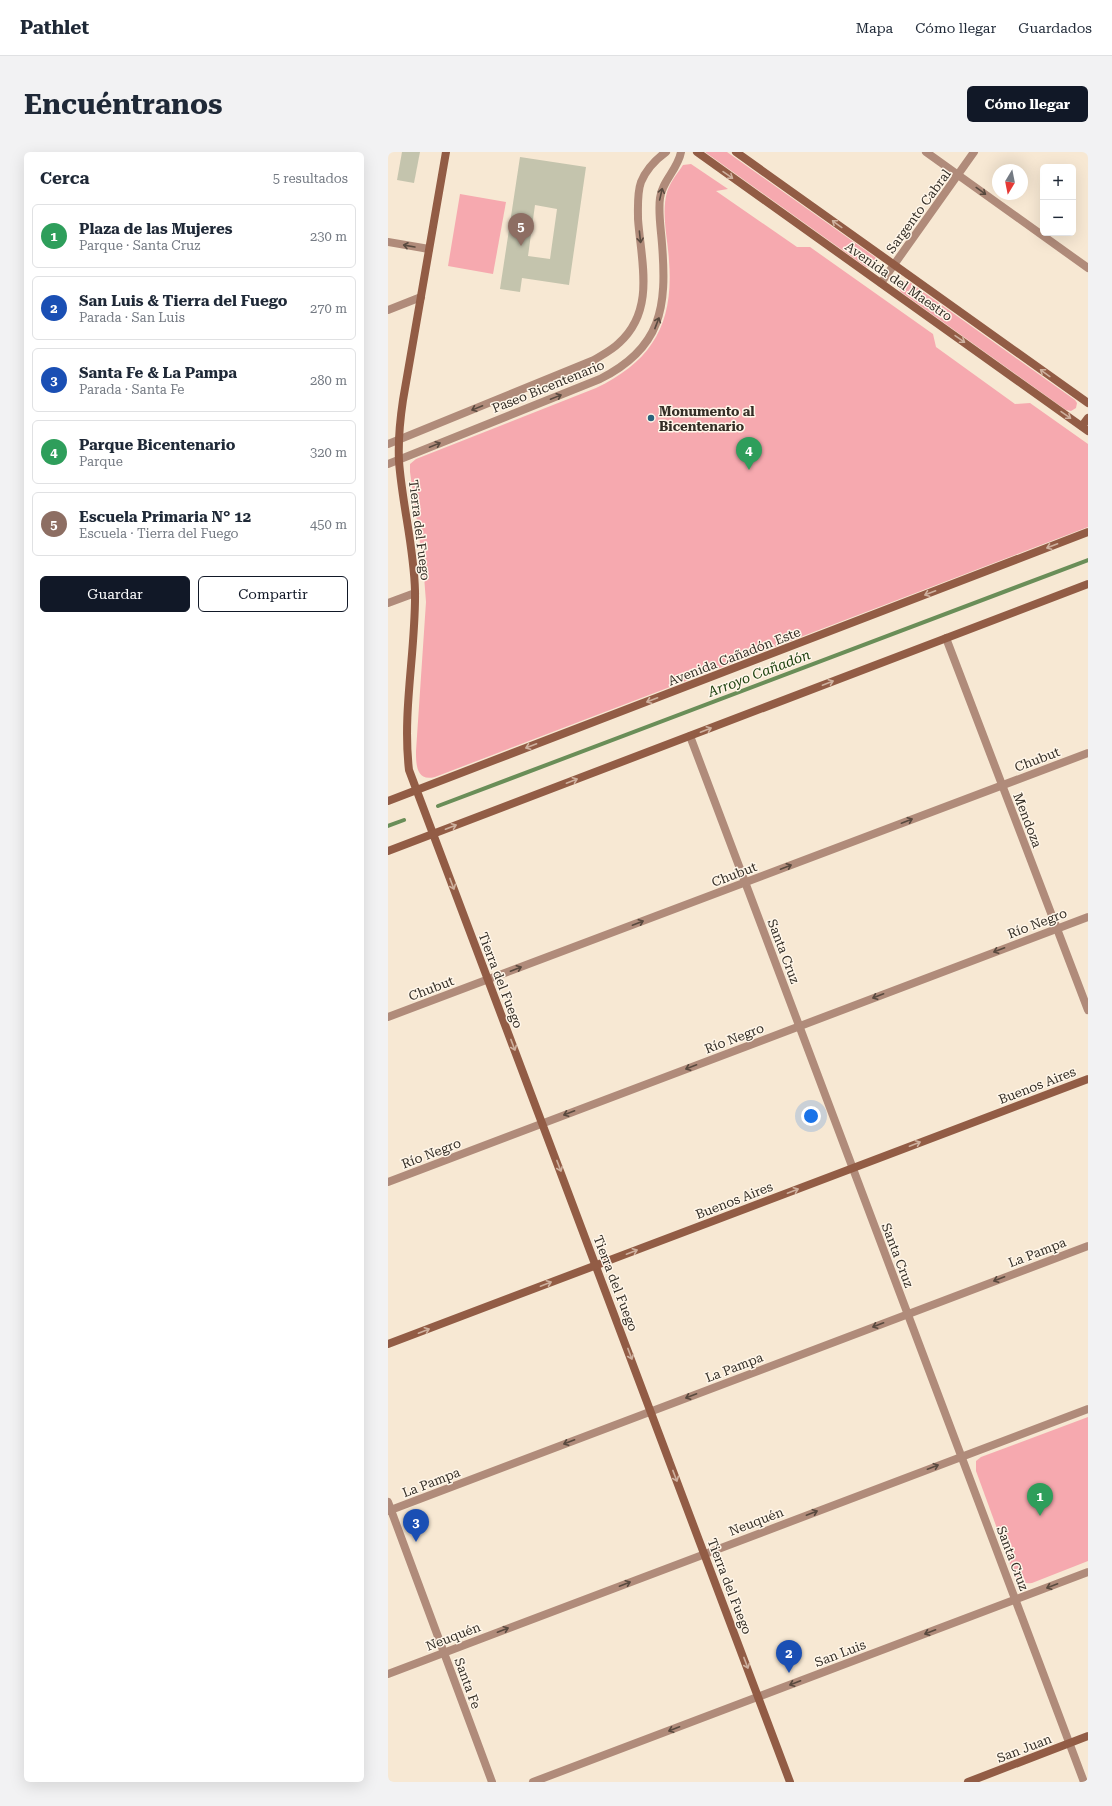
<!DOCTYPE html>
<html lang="es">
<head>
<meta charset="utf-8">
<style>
	body { margin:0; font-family:"Roboto Serif",serif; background:#f2f2f3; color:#1f2937 }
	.controls { position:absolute; right:12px; top:12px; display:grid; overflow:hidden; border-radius:6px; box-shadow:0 4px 16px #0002 }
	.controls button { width:36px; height:36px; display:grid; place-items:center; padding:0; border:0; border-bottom:1px solid #e0e1e3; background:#fff; color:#1f2937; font:20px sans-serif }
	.compass { position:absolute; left:604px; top:12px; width:36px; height:36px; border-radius:50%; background:#fff; box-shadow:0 4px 16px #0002; rotate:190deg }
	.you { position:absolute; left:423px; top:964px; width:14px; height:14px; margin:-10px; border:3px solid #fff; border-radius:50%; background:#1a73e8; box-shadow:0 0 0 6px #1a73e833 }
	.badge { display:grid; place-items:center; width:26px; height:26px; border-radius:50%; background:#111827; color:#fff; font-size:13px; font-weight:700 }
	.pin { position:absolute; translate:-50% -33px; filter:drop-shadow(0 1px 2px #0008) }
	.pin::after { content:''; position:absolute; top:21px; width:14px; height:12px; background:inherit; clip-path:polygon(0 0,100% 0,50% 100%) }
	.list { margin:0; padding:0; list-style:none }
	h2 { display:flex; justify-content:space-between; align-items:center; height:52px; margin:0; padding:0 16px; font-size:17px }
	h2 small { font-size:13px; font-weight:400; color:#747a83 }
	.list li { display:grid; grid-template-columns:26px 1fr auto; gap:12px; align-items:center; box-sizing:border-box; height:64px; margin:0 8px 8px; padding:0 8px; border:1px solid #e0e1e3; border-radius:6px }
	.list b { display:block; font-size:15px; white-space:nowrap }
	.list p { margin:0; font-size:13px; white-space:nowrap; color:#747a83 }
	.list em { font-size:13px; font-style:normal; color:#747a83 }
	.actions { display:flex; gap:8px; padding:12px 16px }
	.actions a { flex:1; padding:9px 0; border:1px solid #111827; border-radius:6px; text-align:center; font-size:14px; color:#111827 }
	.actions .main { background:#111827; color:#fff }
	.map { position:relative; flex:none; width:700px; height:1630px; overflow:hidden; border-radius:6px }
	header { display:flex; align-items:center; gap:24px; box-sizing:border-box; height:56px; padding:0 20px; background:#fff; border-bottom:1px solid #e0e1e3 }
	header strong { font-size:19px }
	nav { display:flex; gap:22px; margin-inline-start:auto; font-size:14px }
	.intro { display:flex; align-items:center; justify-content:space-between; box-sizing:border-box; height:96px; padding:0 24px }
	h1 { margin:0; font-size:28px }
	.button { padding:10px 18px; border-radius:6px; background:#111827; color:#fff; font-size:14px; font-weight:700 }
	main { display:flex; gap:24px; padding:0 24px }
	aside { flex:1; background:#fff; border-radius:6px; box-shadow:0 4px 16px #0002 }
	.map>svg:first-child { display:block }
	.green { fill:#f6a9af }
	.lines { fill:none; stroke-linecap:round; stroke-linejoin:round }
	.stream { stroke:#6a8e58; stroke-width:4 }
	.building { fill:#c4c4ad; fill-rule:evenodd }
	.street { stroke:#b08b7a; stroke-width:8 }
	.secondary { stroke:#925c45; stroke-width:8 }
	.oneway { stroke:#ceb19f }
	.oneway2 { stroke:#594a3f }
	.poi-dot { fill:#2a627c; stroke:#fff6e9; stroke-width:1.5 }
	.labels { text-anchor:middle; stroke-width:3; stroke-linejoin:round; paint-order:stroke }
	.street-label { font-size:13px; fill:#342e26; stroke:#fff6e9 }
	.poi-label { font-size:13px; font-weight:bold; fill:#342e26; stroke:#fff6e9; text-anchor:start }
	.water-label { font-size:14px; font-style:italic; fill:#1e4210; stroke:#fff6e9 }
</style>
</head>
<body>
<header>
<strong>Pathlet</strong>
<nav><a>Mapa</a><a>Cómo llegar</a><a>Guardados</a></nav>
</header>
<div class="intro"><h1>Encuéntranos</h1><a class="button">Cómo llegar</a></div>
<main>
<aside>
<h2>Cerca<small>5 resultados</small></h2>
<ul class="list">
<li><span class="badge" style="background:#2e9e5b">1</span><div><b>Plaza de las Mujeres</b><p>Parque · Santa Cruz</p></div><em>230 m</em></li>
<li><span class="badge" style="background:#1a4fb4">2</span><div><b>San Luis &amp; Tierra del Fuego</b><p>Parada · San Luis</p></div><em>270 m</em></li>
<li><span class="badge" style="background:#1a4fb4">3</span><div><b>Santa Fe &amp; La Pampa</b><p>Parada · Santa Fe</p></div><em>280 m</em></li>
<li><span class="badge" style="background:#2e9e5b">4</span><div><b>Parque Bicentenario</b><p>Parque</p></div><em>320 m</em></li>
<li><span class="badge" style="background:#8d6e63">5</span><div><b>Escuela Primaria N° 12</b><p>Escuela · Tierra del Fuego</p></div><em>450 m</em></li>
</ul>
<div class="actions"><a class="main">Guardar</a><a>Compartir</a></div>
</aside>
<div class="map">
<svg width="700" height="1630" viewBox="0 0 700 1630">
	<rect width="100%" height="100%" fill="#f7e8d3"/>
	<g class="green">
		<path d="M 317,0 L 339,0 L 487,105 C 490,109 489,113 485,116 L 478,115 Z"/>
		<path d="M 303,12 L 340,37 L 328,39 L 409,95 L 422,95 L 545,182 L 548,195 L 627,252 L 642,251 L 700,292 L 700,375 L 47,625 C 28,630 28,612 28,599 L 38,450 L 35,411 L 22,320 L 22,312 L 28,307 L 208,236 C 264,209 286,172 281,109 C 280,87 273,62 279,40 C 282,31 288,23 293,16 L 295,13 Z"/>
		<polygon points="72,42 118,50 105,122 60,114"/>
		<polygon points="515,129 520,129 687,248 689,251 688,256 683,259 678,258 513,140 510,135"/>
		<path d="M 700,1265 L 700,1409 L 644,1431 C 635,1432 631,1430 626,1423 L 588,1319 L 588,1309 L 593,1305 Z"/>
	</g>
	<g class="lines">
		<g class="stream">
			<polyline points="50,654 700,408"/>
			<polyline points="0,674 16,668"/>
		</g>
	</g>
	<g class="building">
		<polygon points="14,0 32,0 26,31 9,28"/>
		<path d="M 132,5 L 198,15 L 181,133 L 134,126 L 132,140 L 112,137 ZM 147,53 L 169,57 L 162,107 L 140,104 Z"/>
	</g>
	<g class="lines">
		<g class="street">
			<polyline points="538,0 700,116"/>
			<polyline points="0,90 41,97"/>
			<polyline points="493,131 586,0"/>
			<polyline points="0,158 33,145"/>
			<path d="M 0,292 L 206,208 C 214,203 224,198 231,191 C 268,158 253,109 250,67 C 250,55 249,41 253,30 C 258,18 267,8 278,0"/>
			<path d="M 0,312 L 212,227 C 274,196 279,155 274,92 C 273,77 270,61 272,46 C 274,29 290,17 293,0"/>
			<polyline points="0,451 27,441"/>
			<polyline points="558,486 700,858"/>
			<polyline points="302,584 696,1630"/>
			<polyline points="0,865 700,601"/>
			<polyline points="0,1030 700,765"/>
			<polyline points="0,1350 104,1630"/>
			<polyline points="0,1359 700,1094"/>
			<polyline points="0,1522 700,1257"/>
			<polyline points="145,1630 700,1420"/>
		</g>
		<g class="secondary">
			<path d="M 58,0 L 15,248 C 12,268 10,288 11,309 C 14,352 26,395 27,439 C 28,498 14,559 21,618 L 402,1630"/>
			<polyline points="309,0 700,279"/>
			<polyline points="348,0 700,251"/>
			<polyline points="694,274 700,266"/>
			<polyline points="0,649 700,380"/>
			<polyline points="0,699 700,432"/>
			<polyline points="0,1192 700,927"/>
			<polyline points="580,1630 700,1584"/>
		</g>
	</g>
	<defs><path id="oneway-shaft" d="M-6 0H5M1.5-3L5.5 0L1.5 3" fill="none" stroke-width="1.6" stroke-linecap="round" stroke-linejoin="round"/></defs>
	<g class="oneway">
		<use href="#oneway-shaft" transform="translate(340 23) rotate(35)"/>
		<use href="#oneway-shaft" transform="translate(449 72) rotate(-144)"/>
		<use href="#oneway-shaft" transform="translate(572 187) rotate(35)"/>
		<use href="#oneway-shaft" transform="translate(657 221) rotate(-144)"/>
		<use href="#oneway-shaft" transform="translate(678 263) rotate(35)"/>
		<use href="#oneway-shaft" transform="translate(664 394) rotate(159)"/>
		<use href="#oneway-shaft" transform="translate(542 441) rotate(159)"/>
		<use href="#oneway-shaft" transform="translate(440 531) rotate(-21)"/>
		<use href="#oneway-shaft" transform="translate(264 548) rotate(159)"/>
		<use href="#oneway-shaft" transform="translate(318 578) rotate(-21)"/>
		<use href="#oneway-shaft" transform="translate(143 594) rotate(159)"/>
		<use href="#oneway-shaft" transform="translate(184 629) rotate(-21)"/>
		<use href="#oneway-shaft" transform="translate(63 675) rotate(-21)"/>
		<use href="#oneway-shaft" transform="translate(64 732) rotate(69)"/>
		<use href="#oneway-shaft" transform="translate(125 893) rotate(69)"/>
		<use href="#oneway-shaft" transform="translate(527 992) rotate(-21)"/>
		<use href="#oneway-shaft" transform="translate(171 1014) rotate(69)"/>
		<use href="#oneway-shaft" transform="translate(405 1039) rotate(-21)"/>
		<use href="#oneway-shaft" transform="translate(244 1100) rotate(-21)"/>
		<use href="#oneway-shaft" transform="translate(158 1132) rotate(-21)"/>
		<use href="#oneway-shaft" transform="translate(36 1179) rotate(-21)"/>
		<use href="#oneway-shaft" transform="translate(242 1202) rotate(69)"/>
		<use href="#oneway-shaft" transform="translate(287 1324) rotate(69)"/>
		<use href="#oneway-shaft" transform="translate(358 1511) rotate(69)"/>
	</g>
	<g class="oneway2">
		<use href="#oneway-shaft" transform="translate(593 39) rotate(36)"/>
		<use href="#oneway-shaft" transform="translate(273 42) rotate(-77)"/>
		<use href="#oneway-shaft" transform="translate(252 85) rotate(84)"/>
		<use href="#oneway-shaft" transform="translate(21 94) rotate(-170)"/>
		<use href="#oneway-shaft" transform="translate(269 171) rotate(-69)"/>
		<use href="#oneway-shaft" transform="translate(168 245) rotate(-22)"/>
		<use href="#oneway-shaft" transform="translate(89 256) rotate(158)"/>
		<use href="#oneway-shaft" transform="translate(47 293) rotate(-22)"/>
		<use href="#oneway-shaft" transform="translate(519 669) rotate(-21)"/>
		<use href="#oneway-shaft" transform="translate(398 715) rotate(-21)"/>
		<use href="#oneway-shaft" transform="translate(250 771) rotate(-21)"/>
		<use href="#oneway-shaft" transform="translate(611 798) rotate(159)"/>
		<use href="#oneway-shaft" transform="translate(128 817) rotate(-21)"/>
		<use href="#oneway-shaft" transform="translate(490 844) rotate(159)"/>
		<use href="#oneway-shaft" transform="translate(303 915) rotate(159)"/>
		<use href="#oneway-shaft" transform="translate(181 961) rotate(159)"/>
		<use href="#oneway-shaft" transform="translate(611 1127) rotate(159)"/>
		<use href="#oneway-shaft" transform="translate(490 1173) rotate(159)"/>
		<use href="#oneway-shaft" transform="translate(303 1244) rotate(159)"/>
		<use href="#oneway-shaft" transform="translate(181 1290) rotate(159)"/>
		<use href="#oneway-shaft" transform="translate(545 1315) rotate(-21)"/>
		<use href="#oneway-shaft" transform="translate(424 1361) rotate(-21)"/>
		<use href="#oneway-shaft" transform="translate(237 1432) rotate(-21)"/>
		<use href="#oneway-shaft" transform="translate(664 1434) rotate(159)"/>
		<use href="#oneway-shaft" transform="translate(115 1478) rotate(-21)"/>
		<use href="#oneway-shaft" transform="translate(542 1480) rotate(159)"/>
		<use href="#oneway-shaft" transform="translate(407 1531) rotate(159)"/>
		<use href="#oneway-shaft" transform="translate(286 1577) rotate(159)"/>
	</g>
	<circle class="poi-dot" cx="263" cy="266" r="4"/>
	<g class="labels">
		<g class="street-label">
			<text transform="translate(530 59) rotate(-54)" y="5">Sargento Cabral</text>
			<text transform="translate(511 129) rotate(35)" y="5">Avenida del Maestro</text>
			<text transform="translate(160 234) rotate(-22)" y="5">Paseo Bicentenario</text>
			<text transform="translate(32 378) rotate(83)" y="5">Tierra del Fuego</text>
			<text transform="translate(346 504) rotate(-21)" y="5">Avenida Cañadón Este</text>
			<text transform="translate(649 607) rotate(-21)" y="5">Chubut</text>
			<text transform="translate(640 668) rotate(69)" y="5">Mendoza</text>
			<text transform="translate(346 722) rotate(-21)" y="5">Chubut</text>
			<text transform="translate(649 771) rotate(-21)" y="5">Río Negro</text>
			<text transform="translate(396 799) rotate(69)" y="5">Santa Cruz</text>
			<text transform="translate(113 828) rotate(69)" y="5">Tierra del Fuego</text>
			<text transform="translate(43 836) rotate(-21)" y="5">Chubut</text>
			<text transform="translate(346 886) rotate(-21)" y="5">Río Negro</text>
			<text transform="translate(649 933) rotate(-21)" y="5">Buenos Aires</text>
			<text transform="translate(43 1001) rotate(-21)" y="5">Río Negro</text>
			<text transform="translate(346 1048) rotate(-21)" y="5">Buenos Aires</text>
			<text transform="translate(649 1100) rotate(-21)" y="5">La Pampa</text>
			<text transform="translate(510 1103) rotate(69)" y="5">Santa Cruz</text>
			<text transform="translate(228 1131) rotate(69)" y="5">Tierra del Fuego</text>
			<text transform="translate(346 1215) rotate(-21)" y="5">La Pampa</text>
			<text transform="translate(43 1330) rotate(-21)" y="5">La Pampa</text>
			<text transform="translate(368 1369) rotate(-21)" y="5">Neuquén</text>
			<text transform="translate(625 1406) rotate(69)" y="5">Santa Cruz</text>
			<text transform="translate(342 1434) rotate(69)" y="5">Tierra del Fuego</text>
			<text transform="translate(65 1484) rotate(-21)" y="5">Neuquén</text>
			<text transform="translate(452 1501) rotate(-21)" y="5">San Luis</text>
			<text transform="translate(80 1531) rotate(70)" y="5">Santa Fe</text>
			<text transform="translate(636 1596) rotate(-21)" y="5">San Juan</text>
		</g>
		<g class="poi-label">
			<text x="271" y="264">Monumento al<tspan x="271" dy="15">Bicentenario</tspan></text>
		</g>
		<g class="water-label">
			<text transform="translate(371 521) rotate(-21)" y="5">Arroyo Cañadón</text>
		</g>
	</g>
</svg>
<div class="controls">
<button>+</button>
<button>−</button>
</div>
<svg class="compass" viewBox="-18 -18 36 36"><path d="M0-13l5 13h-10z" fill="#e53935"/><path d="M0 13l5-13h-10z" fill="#747a83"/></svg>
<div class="you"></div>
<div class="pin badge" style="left:652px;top:1364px;background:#2e9e5b">1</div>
<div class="pin badge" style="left:401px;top:1521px;background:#1a4fb4">2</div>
<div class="pin badge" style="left:28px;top:1390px;background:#1a4fb4">3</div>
<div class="pin badge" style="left:361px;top:318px;background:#2e9e5b">4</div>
<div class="pin badge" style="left:133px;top:94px;background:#8d6e63">5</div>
</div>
</main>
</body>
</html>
